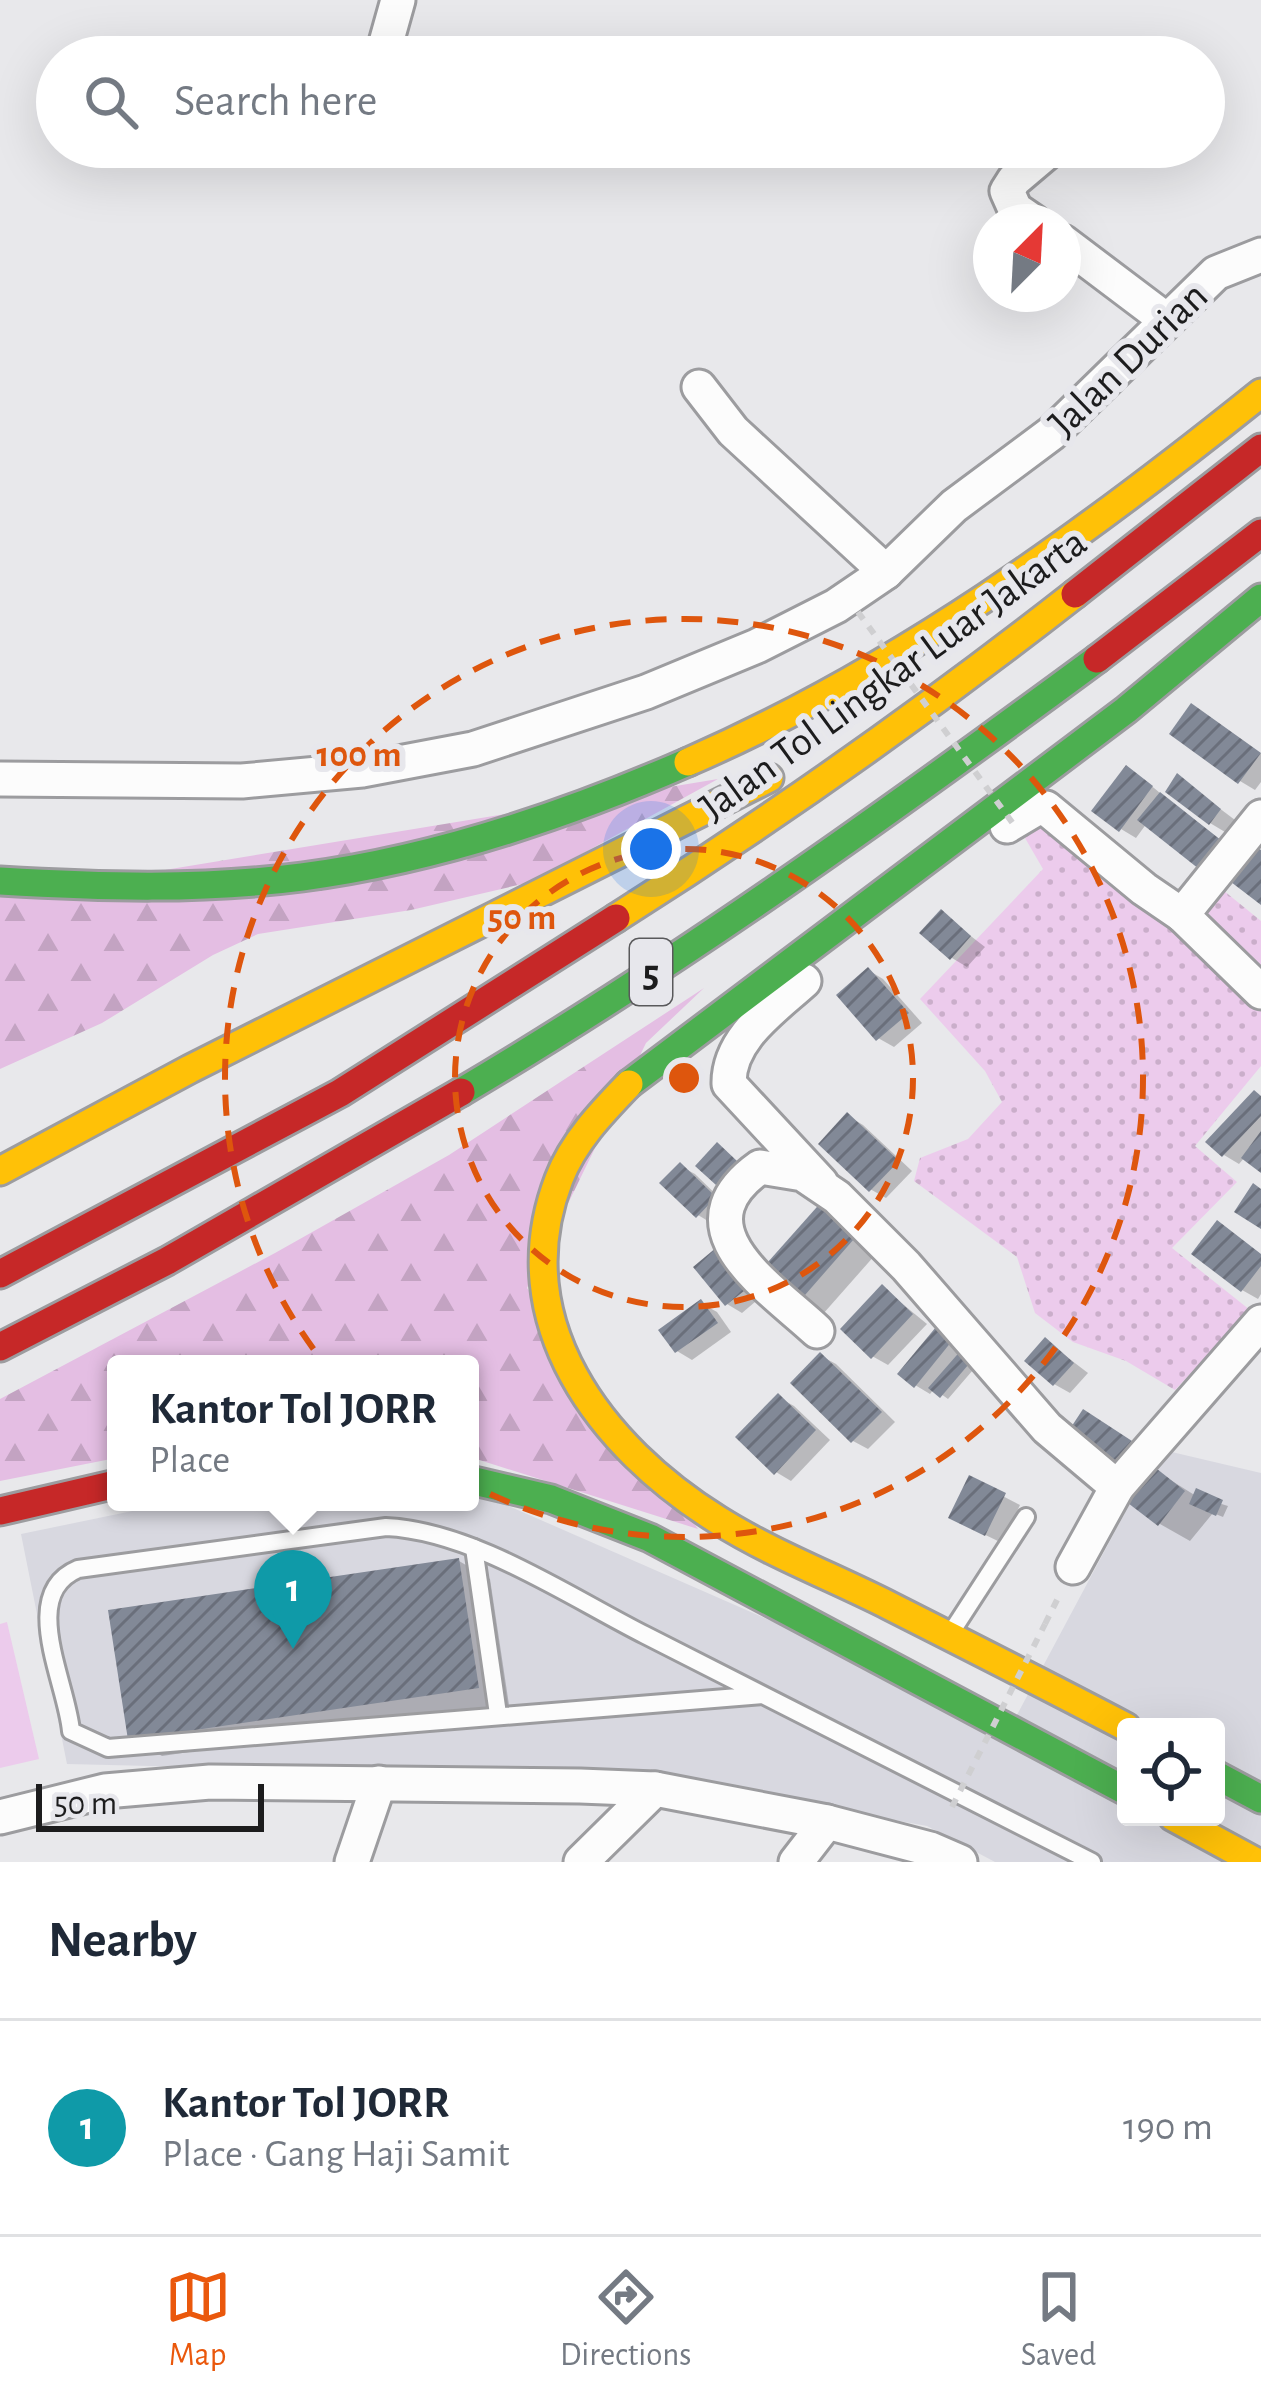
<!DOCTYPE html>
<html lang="en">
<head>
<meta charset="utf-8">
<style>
	body { margin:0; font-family:"Alegreya Sans",sans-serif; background:#f2f2f3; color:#1f2937 }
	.controls { position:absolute; right:36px; bottom:36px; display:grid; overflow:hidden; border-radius:12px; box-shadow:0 12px 48px #0002 }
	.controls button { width:108px; height:108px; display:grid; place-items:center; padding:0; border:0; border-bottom:3px solid #e0e1e3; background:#fff; color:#1f2937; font:60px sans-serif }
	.compass { position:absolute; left:973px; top:204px; width:108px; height:108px; border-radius:50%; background:#fff; box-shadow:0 12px 48px #0002; rotate:24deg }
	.scale { position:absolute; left:36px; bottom:30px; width:228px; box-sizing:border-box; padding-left:12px; border:6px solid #1c1c1d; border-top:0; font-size:33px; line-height:42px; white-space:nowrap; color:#1c1c1d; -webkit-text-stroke:9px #e7e7ec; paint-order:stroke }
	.you { position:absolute; left:651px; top:849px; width:42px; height:42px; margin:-30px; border:9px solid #fff; border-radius:50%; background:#1a73e8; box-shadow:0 0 0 18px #1a73e833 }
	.badge { display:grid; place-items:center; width:78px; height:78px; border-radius:50%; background:#ea580c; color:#fff; font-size:39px; font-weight:700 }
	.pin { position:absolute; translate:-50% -99px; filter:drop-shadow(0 3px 6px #0008) }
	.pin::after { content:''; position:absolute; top:63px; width:42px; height:36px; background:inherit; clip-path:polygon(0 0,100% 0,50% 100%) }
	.popup { position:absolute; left:107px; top:1355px; width:372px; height:156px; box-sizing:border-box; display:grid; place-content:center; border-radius:12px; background:#fff; filter:drop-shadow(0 3px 9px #0005); font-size:39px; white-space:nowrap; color:#747a83 }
	.popup b { font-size:45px; color:#1f2937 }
	.popup::after { content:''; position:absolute; left:50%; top:100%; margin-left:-24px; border:24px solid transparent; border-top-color:#fff }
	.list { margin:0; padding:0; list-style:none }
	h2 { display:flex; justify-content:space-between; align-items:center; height:156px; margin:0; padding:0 48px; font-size:51px }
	h2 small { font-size:39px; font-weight:400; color:#747a83 }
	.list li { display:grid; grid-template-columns:78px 1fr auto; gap:36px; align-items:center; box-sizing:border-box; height:216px; padding:0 48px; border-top:3px solid #e0e1e3 }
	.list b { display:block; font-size:45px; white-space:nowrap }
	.list p { margin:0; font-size:39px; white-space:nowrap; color:#747a83 }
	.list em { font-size:39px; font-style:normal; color:#747a83 }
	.icon { flex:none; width:66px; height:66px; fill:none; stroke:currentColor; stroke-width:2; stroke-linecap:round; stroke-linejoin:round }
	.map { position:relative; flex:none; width:1261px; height:1862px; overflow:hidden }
	.search { position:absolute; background:#fff; box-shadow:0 12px 48px #0002; left:36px; right:36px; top:36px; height:132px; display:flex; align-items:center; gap:30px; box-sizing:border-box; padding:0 42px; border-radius:66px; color:#747a83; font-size:45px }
	.sheet { height:372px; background:#fff }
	nav { display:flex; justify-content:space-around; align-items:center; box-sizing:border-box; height:168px; border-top:3px solid #e0e1e3; background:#fff; font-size:33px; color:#747a83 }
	nav a { display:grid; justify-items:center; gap:6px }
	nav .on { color:#ea580c }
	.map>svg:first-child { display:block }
	.built { fill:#d8d8e0; fill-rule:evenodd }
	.grass { fill:url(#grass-dots) }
	.forest { fill:url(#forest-firs) }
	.pitch { fill:#eccbec }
	.shadow { fill:#0003 }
	.building { fill:url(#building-hatch) }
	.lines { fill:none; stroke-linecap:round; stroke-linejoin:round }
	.lane-casing { stroke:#9c9c9f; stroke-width:22 }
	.street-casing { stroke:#9c9c9f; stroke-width:39 }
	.fast-casing { stroke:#9c9c9f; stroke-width:33 }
	.slow-casing { stroke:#9c9c9f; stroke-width:33 }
	.jam-casing { stroke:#9c9c9f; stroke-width:33 }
	.path { stroke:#cfcfd1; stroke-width:6; stroke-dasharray:9 9; stroke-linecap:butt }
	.lane { stroke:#fcfcfc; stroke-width:16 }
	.street { stroke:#fcfcfc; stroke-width:33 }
	.fast { stroke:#4caf50; stroke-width:27 }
	.slow { stroke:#ffc107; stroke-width:27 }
	.jam { stroke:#c62828; stroke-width:27 }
	.path-bridge { stroke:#cfcfd1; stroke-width:6; stroke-dasharray:9 9; stroke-linecap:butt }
	.ring { fill:none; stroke:#de560d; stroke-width:6; stroke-dasharray:21 15 }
	.labels { text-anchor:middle; stroke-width:12; stroke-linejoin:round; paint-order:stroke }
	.shield { fill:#e7e7ec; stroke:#59595b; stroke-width:3 }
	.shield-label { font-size:39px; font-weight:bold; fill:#1c1c1d }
	.street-label { font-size:42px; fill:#1c1c1d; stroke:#e7e7ec }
	.centre { fill:#de560d; stroke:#e7e7ec; stroke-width:6 }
	.ring-label { font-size:36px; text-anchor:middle; font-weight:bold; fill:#de560d; stroke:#e7e7ec; stroke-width:12; stroke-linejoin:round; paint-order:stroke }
</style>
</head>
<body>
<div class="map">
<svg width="1261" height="1862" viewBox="0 0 1261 1862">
	<defs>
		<pattern id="grass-dots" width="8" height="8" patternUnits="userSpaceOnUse" patternTransform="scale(3)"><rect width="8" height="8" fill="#eccbec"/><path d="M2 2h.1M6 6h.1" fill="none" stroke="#caaeca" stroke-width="1.8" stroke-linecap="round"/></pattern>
		<pattern id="forest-firs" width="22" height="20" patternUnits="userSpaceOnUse" patternTransform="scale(3)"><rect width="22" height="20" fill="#e4bee3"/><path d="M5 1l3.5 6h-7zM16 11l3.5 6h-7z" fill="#c3a3c2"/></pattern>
		<pattern id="building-hatch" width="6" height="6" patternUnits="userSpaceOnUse" patternTransform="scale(3)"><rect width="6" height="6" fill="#828997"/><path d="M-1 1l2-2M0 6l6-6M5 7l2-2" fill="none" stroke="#6a6f7b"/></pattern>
	</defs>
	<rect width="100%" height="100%" fill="#e8e8eb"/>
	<path class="built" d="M 1159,1449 L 1261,1473 L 1261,1862 L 995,1862 L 927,1826 L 663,1778 L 67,1764 L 21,1534 L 176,1502 L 470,1502 L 486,1496 L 1011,1726 ZM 1126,1727 L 1216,1727 L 1216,1817 L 1126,1817 Z"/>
	<polygon class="grass" points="1063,799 1081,827 1071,843 1087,865 1185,933 1218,886 1261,921 1261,1066 1195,1146 1237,1182 1172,1248 1250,1310 1175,1390 1126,1361 1073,1342 1035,1313 1017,1257 914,1181 920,1158 968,1139 1002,1102 985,1071 920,999 1043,869 1025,838"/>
	<g class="forest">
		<polygon points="718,779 531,882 411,910 258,934 213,955 102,1023 0,1069 0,897"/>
		<polygon points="704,988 646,1043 527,1288 698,1529 470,1457 470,1364 116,1364 116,1458 0,1481 0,1399 275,1253 449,1155"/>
	</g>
	<polygon class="pitch" points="7,1622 39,1759 0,1768 0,1624"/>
	<g class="shadow">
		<polygon points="1207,715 1261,754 1261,782 1255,790 1240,781"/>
		<polygon points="1178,777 1235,820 1225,832 1210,823"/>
		<polygon points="1142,778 1166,798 1235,851 1147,823 1136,838 1121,829"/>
		<polygon points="941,913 985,947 967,967 952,958"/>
		<polygon points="868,970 883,979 922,1023 894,1047 878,1038"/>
		<polygon points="1261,1097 1261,1169 1245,1157 1239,1164 1224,1155"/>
		<polygon points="848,1116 863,1125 912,1171 886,1198 870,1189"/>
		<polygon points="680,1166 695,1174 729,1207 713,1224 698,1215"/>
		<polygon points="824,1203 883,1246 823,1314 800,1301"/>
		<polygon points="1261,1254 1261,1294 1258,1299 1242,1290"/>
		<polygon points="697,1267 762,1296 742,1313 727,1304"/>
		<polygon points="883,1288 927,1324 888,1365 872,1356"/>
		<polygon points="701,1303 717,1312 731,1332 692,1360 677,1351"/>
		<polygon points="937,1331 979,1363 948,1399 934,1389 930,1394 915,1385"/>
		<polygon points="1046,1341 1088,1373 1070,1393 1054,1384"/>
		<polygon points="821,1356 836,1364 895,1422 868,1449 853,1441"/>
		<polygon points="778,1397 794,1406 830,1440 791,1481 776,1472"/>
		<polygon points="1153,1469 1196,1496 1228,1506 1223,1517 1213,1513 1190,1541 1160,1524"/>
		<polygon points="970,1479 1020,1505 1002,1543 967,1526"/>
		<polygon points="459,1561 490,1579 509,1705 162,1756 130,1738"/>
	</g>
	<g class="building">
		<polygon points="1191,703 1261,753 1238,784 1169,734"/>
		<polygon points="1126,765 1153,786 1119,832 1091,811"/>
		<polygon points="1177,773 1221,809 1209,825 1165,792"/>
		<polygon points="1160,792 1222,841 1199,869 1137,820"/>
		<polygon points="1258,848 1261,850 1261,905 1231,882"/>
		<polygon points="941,909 971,936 950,960 919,933"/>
		<polygon points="868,967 909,1013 876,1041 836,995"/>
		<polygon points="1254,1090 1261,1096 1261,1116 1222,1157 1205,1142"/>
		<polygon points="847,1112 899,1161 869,1192 818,1144"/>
		<polygon points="1261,1131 1261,1173 1241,1158"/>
		<polygon points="717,1142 737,1161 716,1185 695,1166"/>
		<polygon points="680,1162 716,1197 696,1218 659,1183"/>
		<polygon points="1253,1183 1261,1189 1261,1229 1234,1212"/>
		<polygon points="824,1199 861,1231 798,1303 761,1270"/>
		<polygon points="1217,1220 1261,1254 1261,1266 1241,1292 1191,1254"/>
		<polygon points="717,1247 749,1287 725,1306 693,1267"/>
		<polygon points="882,1284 913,1314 871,1359 840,1329"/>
		<polygon points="701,1299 718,1323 675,1353 658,1330"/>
		<polygon points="936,1327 952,1341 914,1388 897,1374"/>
		<polygon points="1045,1337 1074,1363 1053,1386 1024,1361"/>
		<polygon points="963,1348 974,1358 940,1398 928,1388"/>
		<polygon points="820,1352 882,1412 851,1443 790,1383"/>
		<polygon points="778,1393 816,1430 774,1475 735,1437"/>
		<polygon points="1083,1409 1132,1441 1112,1472 1062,1441"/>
		<polygon points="1152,1465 1185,1491 1158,1526 1124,1500"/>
		<polygon points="969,1475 1006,1493 985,1536 948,1518"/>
		<polygon points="1196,1488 1223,1500 1216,1516 1189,1504"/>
		<polygon points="459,1558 479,1688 128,1740 108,1610"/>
	</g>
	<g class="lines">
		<g class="lane-casing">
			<g id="lane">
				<polyline points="474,1548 498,1714"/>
				<polyline points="954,1628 1026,1517"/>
				<path d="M 763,1695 L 108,1748 L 71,1731 C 67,1683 18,1594 78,1569 L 386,1527 C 473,1531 568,1596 645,1635 C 794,1710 943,1786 1092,1862"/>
			</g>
		</g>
		<g class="street-casing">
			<g id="street">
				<polyline points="384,50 398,0"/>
				<polyline points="1034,222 1015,209 1007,191 1014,180 1053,147"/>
				<polyline points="1063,242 1165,319"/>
				<polyline points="699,387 733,431 886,572"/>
				<polyline points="0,779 242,781 362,770 473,749 646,692 757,646 836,606 886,572 954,506 1052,433 1216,273 1261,255"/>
				<polyline points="1261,817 1182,915 1261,992"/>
				<polyline points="1007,826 1037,808 1046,808 1144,889 1182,915"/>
				<path d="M 804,981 C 773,1009 728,1039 729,1084 L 821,1183"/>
				<path d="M 817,1331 C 770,1287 674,1228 760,1167 L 803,1174 L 837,1197 L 906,1266 L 1047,1428 L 1117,1487"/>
				<polyline points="1073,1567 1117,1487 1261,1322"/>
				<polyline points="0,1817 105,1791 210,1782 580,1786 655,1789 827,1822 930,1849 960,1862"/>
				<polyline points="352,1862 379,1783"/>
				<polyline points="581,1862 655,1789"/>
				<polyline points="796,1862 827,1822"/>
			</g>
		</g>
		<g class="fast-casing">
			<g id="fast">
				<path d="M 0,881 C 101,887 202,890 302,877 C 432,860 569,814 688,762"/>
				<polyline points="629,1084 1126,710 1261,598"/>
				<path d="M 461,1092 C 682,961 891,811 1097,659"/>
				<polyline points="470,1480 551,1499 650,1538 1126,1791"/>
				<polyline points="1216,1775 1261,1799"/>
			</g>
		</g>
		<g class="slow-casing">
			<g id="slow">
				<path d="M 688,762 C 899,670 1083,536 1261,393"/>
				<path d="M 616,918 C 774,818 928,709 1075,594"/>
				<path d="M 629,1084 C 602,1112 573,1142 559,1179 C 504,1322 601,1447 718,1520 C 772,1554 833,1577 890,1606 C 969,1646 1048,1686 1126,1727"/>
				<polyline points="0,1171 190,1069 769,778"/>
				<polyline points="1173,1817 1256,1862"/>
			</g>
		</g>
		<g class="jam-casing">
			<g id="jam">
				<polyline points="1075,594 1261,448"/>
				<polyline points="1097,659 1261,533"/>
				<polyline points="0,1274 340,1093 616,918"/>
				<polyline points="0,1347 167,1261 461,1092"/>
				<polyline points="0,1511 116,1484"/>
			</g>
		</g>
		<polyline class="path" points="1045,1624 1061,1592"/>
		<use href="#lane" class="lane"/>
		<use href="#street" class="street"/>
		<use href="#fast" class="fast"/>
		<use href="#slow" class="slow"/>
		<use href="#jam" class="jam"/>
		<g class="path-bridge">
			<polyline points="858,612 1014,825"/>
			<polyline points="952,1807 1045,1624"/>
		</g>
	</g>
	<g class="ring">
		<circle cx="684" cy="1078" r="229"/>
		<circle cx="684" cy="1078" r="459"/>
	</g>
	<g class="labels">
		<rect class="shield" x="630" y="939" width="42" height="66" rx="9"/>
		<g class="shield-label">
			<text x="651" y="986">5</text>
		</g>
		<g class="street-label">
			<text transform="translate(1127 358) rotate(-44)" y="15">Jalan Durian</text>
			<text transform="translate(892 673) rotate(-36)" y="15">Jalan Tol Lingkar Luar Jakarta</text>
		</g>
	</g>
	<circle cx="684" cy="1078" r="18" class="centre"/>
	<g class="ring-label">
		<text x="359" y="766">100 m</text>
		<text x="522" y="929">50 m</text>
	</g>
</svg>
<div class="controls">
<button><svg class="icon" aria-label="locate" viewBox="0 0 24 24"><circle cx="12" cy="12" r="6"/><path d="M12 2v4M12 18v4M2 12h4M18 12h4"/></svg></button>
</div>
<svg class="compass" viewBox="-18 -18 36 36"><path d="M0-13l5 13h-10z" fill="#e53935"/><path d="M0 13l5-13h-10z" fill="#747a83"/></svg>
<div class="scale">50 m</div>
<div class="you"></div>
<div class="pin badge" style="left:293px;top:1649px;background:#0f9aa8">1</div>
<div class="popup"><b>Kantor Tol JORR</b>Place</div>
<div class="search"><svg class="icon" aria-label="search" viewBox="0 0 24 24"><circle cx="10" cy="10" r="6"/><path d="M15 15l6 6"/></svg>Search here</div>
</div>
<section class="sheet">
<h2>Nearby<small></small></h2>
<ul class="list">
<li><span class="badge" style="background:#0f9aa8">1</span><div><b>Kantor Tol JORR</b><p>Place · Gang Haji Samit</p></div><em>190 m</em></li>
</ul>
</section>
<nav>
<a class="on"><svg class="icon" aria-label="map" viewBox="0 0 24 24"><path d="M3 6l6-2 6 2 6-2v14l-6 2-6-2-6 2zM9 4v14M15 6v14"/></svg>Map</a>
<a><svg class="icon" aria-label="directions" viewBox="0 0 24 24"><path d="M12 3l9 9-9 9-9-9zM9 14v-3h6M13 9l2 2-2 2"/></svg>Directions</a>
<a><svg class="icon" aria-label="saved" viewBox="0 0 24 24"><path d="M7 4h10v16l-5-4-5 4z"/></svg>Saved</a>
</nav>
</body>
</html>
